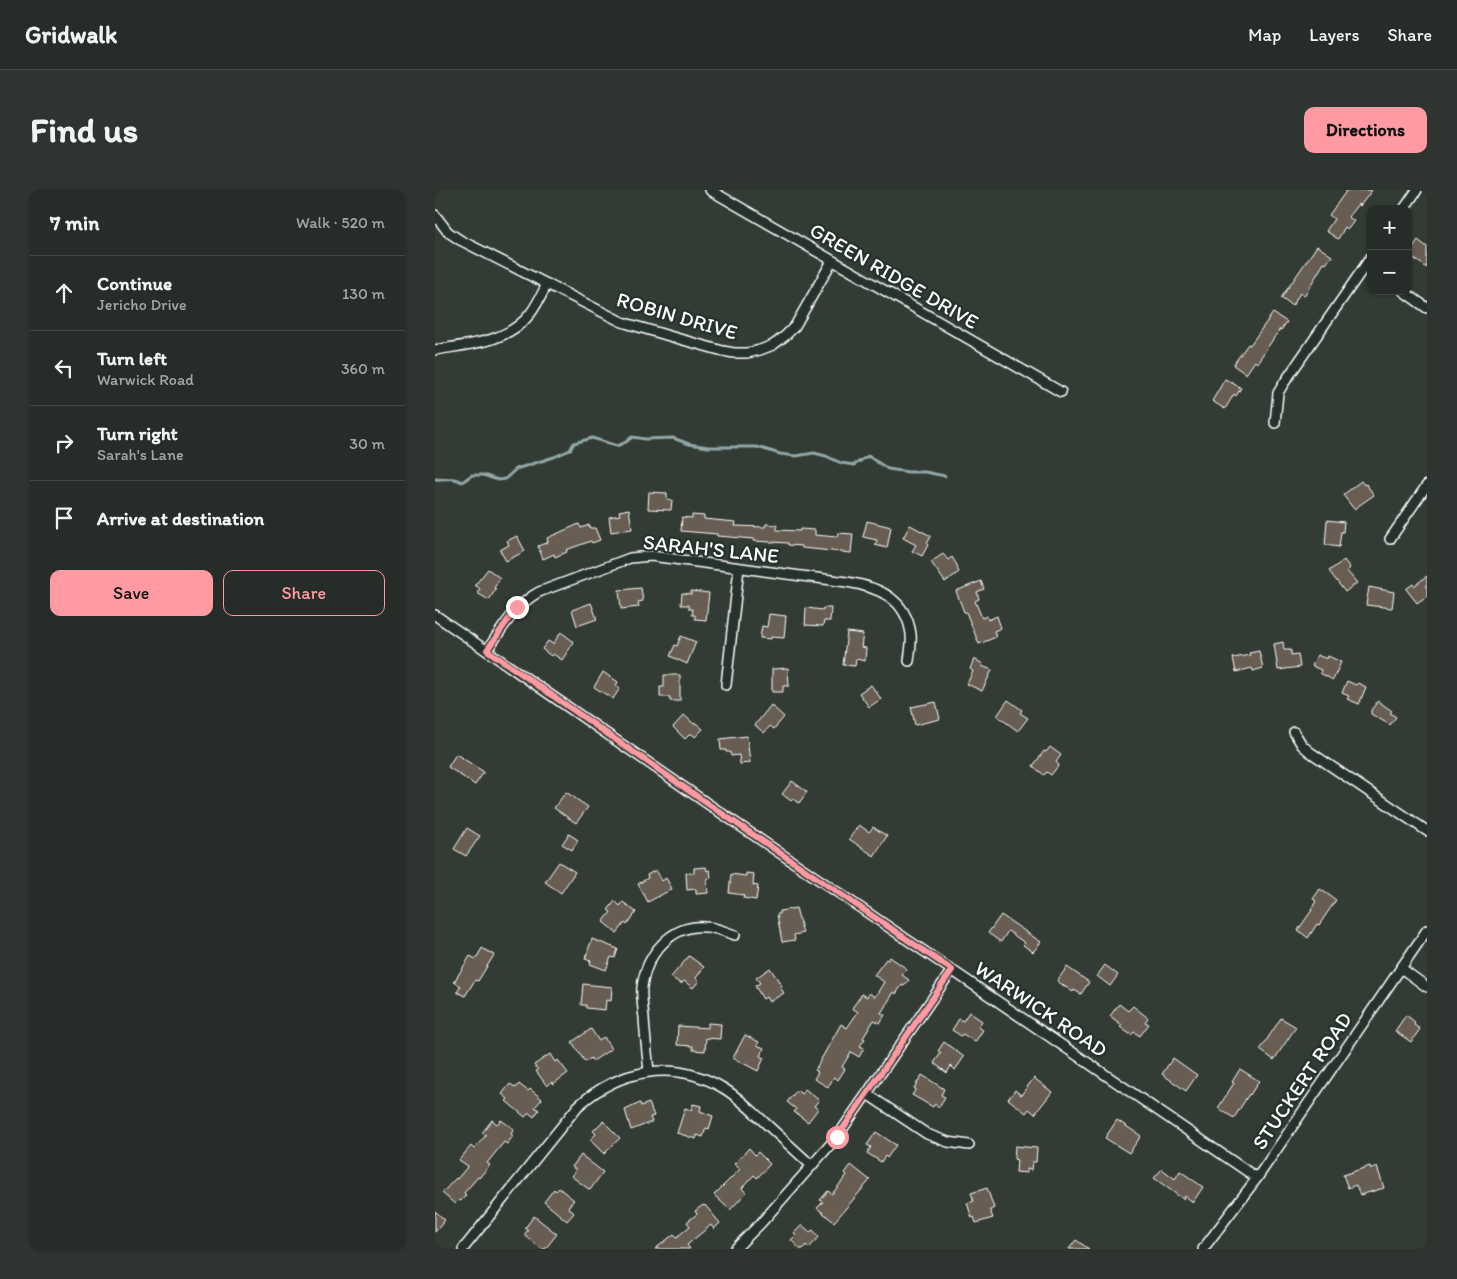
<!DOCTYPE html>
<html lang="en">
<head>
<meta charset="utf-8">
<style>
	body { margin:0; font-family:Itim,sans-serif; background:#2e3430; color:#f1f3f6 }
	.controls { position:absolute; right:15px; top:15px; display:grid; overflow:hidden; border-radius:10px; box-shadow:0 1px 4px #0004 }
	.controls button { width:45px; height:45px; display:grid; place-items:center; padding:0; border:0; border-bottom:1px solid #424845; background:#262c28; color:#f1f3f6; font:25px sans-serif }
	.stop { position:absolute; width:15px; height:15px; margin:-11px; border:4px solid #ff9aa2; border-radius:50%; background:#fff }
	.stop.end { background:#ff9aa2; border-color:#fff; box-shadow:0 1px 5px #0008 }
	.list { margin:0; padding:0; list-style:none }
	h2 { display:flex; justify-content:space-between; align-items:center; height:65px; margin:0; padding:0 20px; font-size:21px }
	h2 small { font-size:16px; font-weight:400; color:#a4a7a8 }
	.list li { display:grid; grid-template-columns:32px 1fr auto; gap:15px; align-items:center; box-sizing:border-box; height:75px; padding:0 20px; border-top:1px solid #424845 }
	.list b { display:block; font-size:19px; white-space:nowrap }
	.list p { margin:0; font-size:16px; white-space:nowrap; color:#a4a7a8 }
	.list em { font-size:16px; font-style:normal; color:#a4a7a8 }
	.actions { display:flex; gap:10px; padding:15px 20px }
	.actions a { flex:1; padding:11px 0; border:1px solid #ff9aa2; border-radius:10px; text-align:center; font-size:18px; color:#ff9aa2 }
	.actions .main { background:#ff9aa2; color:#111 }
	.icon { flex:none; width:28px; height:28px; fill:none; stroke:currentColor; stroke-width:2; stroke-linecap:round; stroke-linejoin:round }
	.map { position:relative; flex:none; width:992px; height:1059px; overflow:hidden; border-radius:10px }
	header { display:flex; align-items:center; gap:30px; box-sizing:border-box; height:70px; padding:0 25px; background:#262c28; border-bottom:1px solid #424845 }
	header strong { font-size:24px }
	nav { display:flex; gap:28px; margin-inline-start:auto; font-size:18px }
	.intro { display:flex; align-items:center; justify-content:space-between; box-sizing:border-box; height:120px; padding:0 30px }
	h1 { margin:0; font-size:35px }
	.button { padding:12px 22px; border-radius:10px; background:#ff9aa2; color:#111; font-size:18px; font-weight:700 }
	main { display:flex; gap:30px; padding:0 30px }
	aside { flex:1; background:#262c28; border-radius:10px; box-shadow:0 1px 4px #0004 }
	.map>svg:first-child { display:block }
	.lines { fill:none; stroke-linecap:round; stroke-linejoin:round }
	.stream { stroke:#92a8a7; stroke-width:3 }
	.building { fill:#685d53; stroke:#fff }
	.street-casing { stroke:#fff; stroke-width:12 }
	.street { stroke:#26332d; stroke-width:9 }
	.route { stroke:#ff9aa2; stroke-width:6 }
	.labels { text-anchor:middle; stroke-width:4.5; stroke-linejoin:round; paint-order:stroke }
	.street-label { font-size:21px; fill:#fff; stroke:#26332d }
</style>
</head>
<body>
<header>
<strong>Gridwalk</strong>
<nav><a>Map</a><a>Layers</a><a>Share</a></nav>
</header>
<div class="intro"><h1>Find us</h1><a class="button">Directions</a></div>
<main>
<aside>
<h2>7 min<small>Walk · 520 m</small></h2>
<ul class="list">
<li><svg class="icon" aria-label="ahead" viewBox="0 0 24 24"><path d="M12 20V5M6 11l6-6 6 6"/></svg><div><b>Continue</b><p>Jericho Drive</p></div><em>130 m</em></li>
<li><svg class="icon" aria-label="left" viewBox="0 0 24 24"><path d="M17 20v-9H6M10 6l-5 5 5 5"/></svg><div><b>Turn left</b><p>Warwick Road</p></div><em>360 m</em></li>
<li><svg class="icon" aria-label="right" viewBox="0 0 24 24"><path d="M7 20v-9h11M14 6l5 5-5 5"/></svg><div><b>Turn right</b><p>Sarah's Lane</p></div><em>30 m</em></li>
<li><svg class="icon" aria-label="arrive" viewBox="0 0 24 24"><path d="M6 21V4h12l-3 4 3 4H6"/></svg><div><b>Arrive at destination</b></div></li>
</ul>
<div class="actions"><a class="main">Save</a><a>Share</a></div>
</aside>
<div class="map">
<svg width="992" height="1059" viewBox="0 0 992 1059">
	<rect width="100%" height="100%" fill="#333b35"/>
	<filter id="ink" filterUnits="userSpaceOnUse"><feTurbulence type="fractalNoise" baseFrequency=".02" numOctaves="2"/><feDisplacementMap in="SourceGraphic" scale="10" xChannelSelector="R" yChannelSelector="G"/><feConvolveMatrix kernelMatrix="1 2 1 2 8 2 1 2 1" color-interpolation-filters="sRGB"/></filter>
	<g filter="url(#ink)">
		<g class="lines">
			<path class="stream" d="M 0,289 C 10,290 17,286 27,292 L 37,285 L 48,285 L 63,290 L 70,289 L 81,279 L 119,267 L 135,260 L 139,253 L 157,248 L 182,256 L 191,252 L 197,247 L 210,249 L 238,248 L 254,254 L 273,257 L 322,257 L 345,264 L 361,266 L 379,263 L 391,266 L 406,273 L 419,275 L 433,266 L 453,279 L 473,282 L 490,282 L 510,286"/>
		</g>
		<g class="building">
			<polygon points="912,0 937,0 925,16 923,14 913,27 919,31 913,39 910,37 903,49 891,41 899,29 894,25"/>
			<polygon points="983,50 992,57 992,78 973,64"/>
			<polygon points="882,56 897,66 891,74 889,73 869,106 865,103 857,116 846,108"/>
			<polygon points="838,123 852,132 846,140 845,139 822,173 820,171 811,184 798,175 813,154 815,155"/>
			<polygon points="790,189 806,198 801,206 799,204 790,219 777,211"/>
			<polygon points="926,291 929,295 931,294 939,305 919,319 908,305"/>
			<polygon points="214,302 232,303 232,309 237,310 236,320 213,319"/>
			<polygon points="194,319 197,339 176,342 174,327 185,325 184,321"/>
			<polygon points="257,325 269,326 269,329 301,332 300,336 330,337 331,334 342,335 342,340 365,341 365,339 380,340 380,345 402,347 403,343 418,344 416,363 367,358 367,356 353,355 353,353 318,351 319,349 282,346 282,344 246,341 247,327 257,328"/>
			<polygon points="892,330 909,332 908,342 906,342 904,357 890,355"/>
			<polygon points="432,331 456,337 452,358 440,355 442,350 428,347"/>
			<polygon points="144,334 146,338 154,335 155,338 160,338 165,350 157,353 156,351 131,360 132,362 120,367 119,364 108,369 103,356 113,352 112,348"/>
			<polygon points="475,335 496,346 492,354 493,355 487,366 477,361 481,355 468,348"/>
			<polygon points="82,346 90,361 71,371 65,360 74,355 72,351"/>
			<polygon points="508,364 513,370 517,367 523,377 522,378 524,382 510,392 496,372"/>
			<polygon points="909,370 915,378 912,381 922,393 910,402 894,381"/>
			<polygon points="53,379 65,388 59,398 61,399 54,410 42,403 45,399 40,395"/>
			<polygon points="992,386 992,406 982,413 971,399 978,394 979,396"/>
			<polygon points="546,391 549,399 542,402 544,409 540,411 547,428 552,426 553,430 562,426 566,438 559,441 561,447 544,454 531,422 529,422 521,401"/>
			<polygon points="934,397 959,402 957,418 931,415"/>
			<polygon points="206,398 208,411 203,412 204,417 186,419 184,400"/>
			<polygon points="256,401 274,403 271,430 260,429 260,425 257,425 258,419 254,419 254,415 246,415 247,403 256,404"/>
			<polygon points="156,413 162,429 142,436 137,420"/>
			<polygon points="371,418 388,420 388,418 396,418 395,431 389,431 388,436 370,435"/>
			<polygon points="334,424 351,426 349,448 336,447 336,449 325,448 327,436 332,437"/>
			<polygon points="126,442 139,452 127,470 118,464 116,466 107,459 113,451 118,454"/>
			<polygon points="412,442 428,444 426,457 431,458 430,471 421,469 420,476 408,475"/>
			<polygon points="246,446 261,452 252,474 235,466 240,455 242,456"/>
			<polygon points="848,452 849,460 856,460 856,465 863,464 865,477 843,480 839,454"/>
			<polygon points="824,461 828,478 818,481 817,478 801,482 798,468 815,465 814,463"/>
			<polygon points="882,465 892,469 893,466 906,472 898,490 885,483 886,480 877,476"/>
			<polygon points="539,469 548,474 547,476 557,480 547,501 532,494 538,481 535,479"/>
			<polygon points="353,478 354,496 348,496 348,502 337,502 337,479"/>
			<polygon points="168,482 183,492 181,496 185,498 178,509 159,497"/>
			<polygon points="229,485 245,485 245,511 235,511 235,507 225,507 225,497 229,497"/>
			<polygon points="912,491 921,495 923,493 931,497 924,514 912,509 914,506 907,503"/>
			<polygon points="436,495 446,509 434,517 424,503"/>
			<polygon points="573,510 587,520 585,523 593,528 583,541 562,526"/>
			<polygon points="943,511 957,521 955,523 961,527 955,535 936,524 936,520"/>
			<polygon points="501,512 505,529 480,535 476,517"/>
			<polygon points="336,515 349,527 339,539 335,536 329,543 320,535"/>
			<polygon points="249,525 259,534 261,533 268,539 260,547 256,543 250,549 238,537"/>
			<polygon points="312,546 315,573 305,574 304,565 296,566 295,562 291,562 291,560 286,560 285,549"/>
			<polygon points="615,557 626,565 621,572 624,575 616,585 612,582 609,585 598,576 609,561 611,562"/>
			<polygon points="21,564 49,582 40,595 13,577"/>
			<polygon points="357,591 372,602 364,613 358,609 356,611 347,604"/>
			<polygon points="131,602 153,617 141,633 119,618"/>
			<polygon points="424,635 434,642 438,637 452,646 439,666 414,649"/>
			<polygon points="32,638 45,646 31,666 19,659"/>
			<polygon points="134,644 143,650 137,660 127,654"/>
			<polygon points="124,672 140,682 126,703 110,692"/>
			<polygon points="271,677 272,681 275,680 276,688 272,689 273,703 261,704 261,699 252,700 251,683 259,683 259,678"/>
			<polygon points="221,680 227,691 231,688 237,699 213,712 203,694 213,688 212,685"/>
			<polygon points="311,683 319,684 318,695 323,696 321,710 308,708 309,705 294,703 296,684 311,686"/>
			<polygon points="885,699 901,710 884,735 882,734 873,748 863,740 877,720 876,720 881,711 878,709"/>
			<polygon points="180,711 185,716 188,712 201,722 192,735 190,733 182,743 168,732 176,722 173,720"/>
			<polygon points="361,718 368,743 359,745 360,750 347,752 342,724 345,724 345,721"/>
			<polygon points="566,725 606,752 598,762 588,755 590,753 573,741 566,752 553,743"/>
			<polygon points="157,749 183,759 180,768 176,767 171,780 155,774 156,771 150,769"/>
			<polygon points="47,758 59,765 43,791 40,790 30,806 22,802 26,796 19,792 35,766 41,769"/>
			<polygon points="254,766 269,777 261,788 264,791 258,798 249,791 246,794 236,787"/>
			<polygon points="455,767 472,779 467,785 474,790 469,796 467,795 461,804 459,802 446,823 450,825 445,833 439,830 428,848 430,849 425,856 429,858 424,867 416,862 407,877 410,879 403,890 399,887 393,897 379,889 383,882 380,880 406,834 412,838 423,822 417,818 427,804 432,807 434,803 440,807 449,792 439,785 451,769 453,770"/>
			<polygon points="670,775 683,785 675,796 662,786"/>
			<polygon points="632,777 654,792 646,804 639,800 638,802 622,791"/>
			<polygon points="335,778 347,796 345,797 349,803 334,812 331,807 328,809 320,796 325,793 321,788"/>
			<polygon points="148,794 177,797 176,811 171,810 170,820 151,818 151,815 146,815"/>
			<polygon points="684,814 693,821 698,816 713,828 710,832 714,834 705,846 699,842 696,845 685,837 687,835 675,826"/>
			<polygon points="534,822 547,831 543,837 548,840 540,852 528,844 526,846 517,840 524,829 528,831"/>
			<polygon points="971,825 980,832 979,835 985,839 976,852 960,841"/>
			<polygon points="846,828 861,837 839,870 825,860"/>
			<polygon points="273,833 286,834 285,849 271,848 270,861 258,860 258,856 242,855 243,836 273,838"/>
			<polygon points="156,839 164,851 169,847 176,859 158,871 156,868 150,872 137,852"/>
			<polygon points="310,845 324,852 322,855 329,858 325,866 329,868 323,881 298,868"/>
			<polygon points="509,852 529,867 520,880 516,876 512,883 499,873 506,863 503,861"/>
			<polygon points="115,864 120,872 123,870 133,883 118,894 117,892 112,896 101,881 103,880 99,875"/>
			<polygon points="738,868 762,885 751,901 727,884"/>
			<polygon points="805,879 824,891 815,905 814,904 799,928 783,918 799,893 797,892"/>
			<polygon points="487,885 509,899 506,905 510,907 504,917 500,914 498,917 477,905 481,899 479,898"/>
			<polygon points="599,888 617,902 600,924 594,919 591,923 573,909 580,900 586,905"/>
			<polygon points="75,894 81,898 84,894 93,901 95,899 107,909 100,917 104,920 99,927 94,923 90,927 71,911 73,909 67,904"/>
			<polygon points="370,899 384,910 379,916 383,919 373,932 359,922 361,919 352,912 362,900 366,904"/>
			<polygon points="205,913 206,916 214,913 219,926 215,927 217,932 196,940 190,920"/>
			<polygon points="258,914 266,916 265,921 278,926 274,939 271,938 268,947 262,945 261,949 242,943 250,918 256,920"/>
			<polygon points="57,930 62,934 66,930 79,939 76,944 78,946 72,954 69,952 52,973 55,975 44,988 43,987 29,1003 31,1005 26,1011 24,1010 20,1014 7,1003 21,988 22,989 33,976 24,970 36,956 39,959 51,945 47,943"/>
			<polygon points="682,930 706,946 694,963 670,948"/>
			<polygon points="168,931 185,948 169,964 155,950 161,944 158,941"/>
			<polygon points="441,942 461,955 452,968 450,966 446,972 432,963 436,957 432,955"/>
			<polygon points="580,956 602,958 601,972 597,972 596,980 592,979 592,983 581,982 582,970 579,969"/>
			<polygon points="314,958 320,965 323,962 335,974 322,988 319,985 307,998 311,1003 295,1020 279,1005 305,979 299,974"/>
			<polygon points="146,965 168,982 155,1000 136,986 141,980 137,977"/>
			<polygon points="416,975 435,990 399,1032 382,1018 388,1012 385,1010 393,1001 397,1004 412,985 410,983"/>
			<polygon points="935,976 936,979 942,977 949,998 925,1005 921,995 913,998 908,985"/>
			<polygon points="727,979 740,989 745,981 768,997 758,1012 750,1006 748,1009 719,988"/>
			<polygon points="124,998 139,1010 133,1017 139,1023 132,1031 109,1012 119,999 121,1001"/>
			<polygon points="552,998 559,1018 555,1020 558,1028 541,1033 539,1027 537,1028 532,1013 539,1011 536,1003"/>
			<polygon points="268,1015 269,1016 270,1015 285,1033 279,1039 276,1035 252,1055 255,1059 220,1059 239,1044 242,1047 255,1036 252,1032 262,1024 260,1021"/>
			<polygon points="0,1021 10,1030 0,1042"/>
			<polygon points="99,1026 122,1044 110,1059 107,1059 89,1045 93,1040 90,1038"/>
			<polygon points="367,1035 375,1042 378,1040 384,1047 374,1058 371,1055 368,1059 365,1059 356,1050 361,1045 359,1043"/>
			<polygon points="641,1050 654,1059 634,1059"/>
		</g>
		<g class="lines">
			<g class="street-casing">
				<g id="street">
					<polyline points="275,0 626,202"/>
					<polyline points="969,19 982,0"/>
					<polyline points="0,25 13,42 25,50 187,132 241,148 288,161 299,163 312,163 325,160 338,155 350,146 360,136 397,71"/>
					<polyline points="968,101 992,118"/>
					<path d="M 0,160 C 34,154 72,153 95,124 C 102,115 107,104 112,94"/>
					<polyline points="840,233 843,203 849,193 936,67"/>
					<polyline points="955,349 992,295"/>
					<polyline points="0,425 273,614 822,988"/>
					<path d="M 52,460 C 68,438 80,415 104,402 L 195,368 L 216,366 L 412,392 C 443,397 471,408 476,444 C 477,452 475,462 474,471"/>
					<polyline points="291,495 304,378"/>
					<polyline points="859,542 867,555 875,562 992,641"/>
					<polyline points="966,778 992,797"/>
					<path d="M 214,881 C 212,863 210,845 209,828 C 208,818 206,807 207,797 C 211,765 236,734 270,737 C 281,737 290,742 300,745"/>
					<polyline points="432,904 492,944 513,952 534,955"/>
					<path d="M 28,1059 L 143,916 C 184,879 239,869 288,898 C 302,906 314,918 326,929 C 343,945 360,960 377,976"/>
					<polyline points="300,1059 326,1033 402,947 517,780"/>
					<polyline points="768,1059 822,988 992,740"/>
				</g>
			</g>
			<use href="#street" class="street"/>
		</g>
	</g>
	<g class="lines" filter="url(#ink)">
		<polyline class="route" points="82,417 52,460 273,614 517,780 402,947"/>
	</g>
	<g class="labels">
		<g class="street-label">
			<text transform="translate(459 86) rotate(30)" y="7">GREEN RIDGE DRIVE</text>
			<text transform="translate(242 126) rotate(16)" y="7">ROBIN DRIVE</text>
			<text transform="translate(276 359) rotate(6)" y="7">SARAH'S LANE</text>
			<text transform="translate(606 819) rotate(34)" y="7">WARWICK ROAD</text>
			<text transform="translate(867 891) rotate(-56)" y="7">STUCKERT ROAD</text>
		</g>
	</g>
</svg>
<div class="controls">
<button>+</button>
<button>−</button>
</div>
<div class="stop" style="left:402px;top:947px"></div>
<div class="stop end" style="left:82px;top:417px"></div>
</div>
</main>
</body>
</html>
